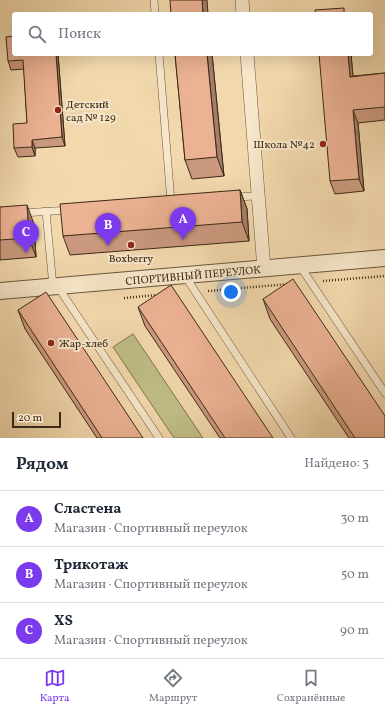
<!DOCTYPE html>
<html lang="ru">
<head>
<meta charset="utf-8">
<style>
	body { margin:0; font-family:Vollkorn,serif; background:#f2f2f3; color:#1f2937 }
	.scale { position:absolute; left:12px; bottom:10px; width:49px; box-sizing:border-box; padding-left:4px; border:2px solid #3c2a16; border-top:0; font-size:11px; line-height:14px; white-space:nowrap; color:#3c2a16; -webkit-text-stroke:3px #f7e6ca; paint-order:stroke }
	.you { position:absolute; left:231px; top:292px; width:14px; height:14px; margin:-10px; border:3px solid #fff; border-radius:50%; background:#1a73e8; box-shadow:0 0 0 6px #1a73e833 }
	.badge { display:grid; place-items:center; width:26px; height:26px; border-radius:50%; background:#7c3aed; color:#fff; font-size:13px; font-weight:700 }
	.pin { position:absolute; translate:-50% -33px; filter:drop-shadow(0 1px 2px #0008) }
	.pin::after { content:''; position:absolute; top:21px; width:14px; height:12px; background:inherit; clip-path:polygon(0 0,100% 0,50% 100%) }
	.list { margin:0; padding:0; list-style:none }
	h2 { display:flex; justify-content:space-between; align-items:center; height:52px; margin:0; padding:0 16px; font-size:17px }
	h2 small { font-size:13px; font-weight:400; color:#747a83 }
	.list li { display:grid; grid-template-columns:26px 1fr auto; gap:12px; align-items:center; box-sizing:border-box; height:56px; padding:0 16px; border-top:1px solid #e0e1e3 }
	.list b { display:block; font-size:15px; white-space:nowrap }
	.list p { margin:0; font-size:13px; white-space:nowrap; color:#747a83 }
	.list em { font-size:13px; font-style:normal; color:#747a83 }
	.icon { flex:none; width:22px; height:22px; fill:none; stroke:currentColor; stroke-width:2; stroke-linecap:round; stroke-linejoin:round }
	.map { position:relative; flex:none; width:385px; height:438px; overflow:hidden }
	.search { position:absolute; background:#fff; box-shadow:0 4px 16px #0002; left:12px; right:12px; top:12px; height:44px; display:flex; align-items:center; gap:10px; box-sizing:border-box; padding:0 14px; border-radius:4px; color:#747a83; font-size:15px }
	.sheet { height:220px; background:#fff }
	nav { display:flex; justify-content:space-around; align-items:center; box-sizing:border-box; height:56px; border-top:1px solid #e0e1e3; background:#fff; font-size:11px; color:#747a83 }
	nav a { display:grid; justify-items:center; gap:2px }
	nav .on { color:#7c3aed }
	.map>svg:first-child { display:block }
	.green { fill:#c0be86; stroke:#7e744e }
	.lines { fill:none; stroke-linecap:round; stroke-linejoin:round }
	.service-casing { stroke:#6a563c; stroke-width:8 }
	.minor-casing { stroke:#6a563c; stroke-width:14 }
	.tertiary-casing { stroke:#6a563c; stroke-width:18 }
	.path { stroke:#3c2a16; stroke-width:2.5; stroke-dasharray:1 2; stroke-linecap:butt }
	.service { stroke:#f7e6ca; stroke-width:7 }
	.minor { stroke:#f7e6ca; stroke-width:13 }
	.tertiary { stroke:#f7e6ca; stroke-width:16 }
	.wall { fill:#cb997f; stroke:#3c2a16 }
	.shaded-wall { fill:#a57d68; stroke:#3c2a16 }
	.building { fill:#ecb294; stroke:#3c2a16 }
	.poi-dot { fill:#8f2418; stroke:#f7e6ca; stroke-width:1.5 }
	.labels { text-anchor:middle; stroke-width:4; stroke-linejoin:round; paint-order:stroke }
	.poi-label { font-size:11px; fill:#3c2a16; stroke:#f7e6ca; text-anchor:start }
	.street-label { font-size:11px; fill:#3c2a16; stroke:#f7e6ca }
</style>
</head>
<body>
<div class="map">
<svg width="385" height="438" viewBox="0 0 385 438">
	<rect width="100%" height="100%" fill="#f2d9ad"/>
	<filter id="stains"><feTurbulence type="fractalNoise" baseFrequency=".005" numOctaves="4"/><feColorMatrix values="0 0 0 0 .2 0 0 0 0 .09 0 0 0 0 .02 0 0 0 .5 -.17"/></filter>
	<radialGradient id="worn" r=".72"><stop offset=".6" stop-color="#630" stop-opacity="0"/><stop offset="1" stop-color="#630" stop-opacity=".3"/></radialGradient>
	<polygon class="green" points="133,334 203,438 174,438 113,347"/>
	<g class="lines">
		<g class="service-casing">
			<g id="service">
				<polyline points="154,0 155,14"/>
				<polyline points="159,54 171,202"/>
				<polyline points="234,197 258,196"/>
				<polyline points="46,211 53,287"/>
				<polyline points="22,213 70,210"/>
				<polyline points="300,266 385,393"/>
				<polyline points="185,276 291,438"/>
				<polyline points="58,287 159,438"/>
			</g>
		</g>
		<g class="minor-casing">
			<g id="minor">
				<polyline points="242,0 243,14"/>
				<polyline points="247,54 264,269"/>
			</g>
		</g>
		<g class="tertiary-casing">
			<polyline id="tertiary" points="0,291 385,258"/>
		</g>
		<g class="path">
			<polyline points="323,281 385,276"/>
			<polyline points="208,291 288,284"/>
			<polyline points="124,298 157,295"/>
		</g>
		<use href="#service" class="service"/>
		<use href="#minor" class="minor"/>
		<use href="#tertiary" class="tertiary"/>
	</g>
	<g class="wall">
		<polygon points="14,54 58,54 65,146 35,148 35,156 18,157 14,148 27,123 24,69 11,70 8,61"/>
		<polygon points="175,54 212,54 224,176 192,179 185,160"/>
		<polygon points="351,54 353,76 385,73 385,120 358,123 364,191 335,194 330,181"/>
		<polygon points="240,190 247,209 249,241 70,255 63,236"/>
		<polygon points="0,207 34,224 36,257 0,260"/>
		<polygon points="263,299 385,438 349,438 270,319"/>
		<polygon points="138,307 273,438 220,438 145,326"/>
		<polygon points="18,310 143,438 97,438 25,329"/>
	</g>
	<g class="shaded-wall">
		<polygon points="202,0 207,0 208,14 203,14"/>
		<polygon points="56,54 58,54 65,146 62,137"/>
		<polygon points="207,54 212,54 224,176 217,157"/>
		<polygon points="348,54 351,54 354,89 350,77"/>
		<polygon points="353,110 358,123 364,191 359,179"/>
		<polygon points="32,140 35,148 35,156 32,147"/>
		<polygon points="240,190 247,209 249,241 242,222"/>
		<polygon points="27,205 34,224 36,257 29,238"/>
	</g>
	<g class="building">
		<polygon points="170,0 202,0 203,14 171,14"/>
		<polygon points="344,8 344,14 316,14 315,10"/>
		<polygon points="14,36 14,54 56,54 62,137 32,140 32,147 14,148 13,124 27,123 23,60 8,61 6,37"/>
		<polygon points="175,54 207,54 217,157 185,160"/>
		<polygon points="319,54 348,54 350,77 385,73 385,107 353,110 359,179 330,181"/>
		<polygon points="240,190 242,222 63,236 60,204"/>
		<polygon points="27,205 29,238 0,240 0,207"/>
		<polygon points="293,279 385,416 385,438 355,438 263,299"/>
		<polygon points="171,285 273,438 225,438 138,307"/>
		<polygon points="46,292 143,438 102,438 18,310"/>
	</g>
	<g class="poi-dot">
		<circle cx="58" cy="110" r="4"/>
		<circle cx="323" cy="144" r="4"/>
		<circle cx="131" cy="245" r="4"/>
		<circle cx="51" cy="343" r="4"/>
	</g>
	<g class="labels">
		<g class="poi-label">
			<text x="66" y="108">Детский<tspan x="66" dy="13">сад № 129</tspan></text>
			<text x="315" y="148" text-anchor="end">Школа №42</text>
			<text x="131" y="262" text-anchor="middle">Boxberry</text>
			<text x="59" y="347">Жар-хлеб</text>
		</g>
		<g class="street-label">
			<text transform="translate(193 275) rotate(-5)" y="4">СПОРТИВНЫЙ ПЕРЕУЛОК</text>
		</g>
	</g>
	<rect width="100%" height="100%" filter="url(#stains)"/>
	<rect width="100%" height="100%" fill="url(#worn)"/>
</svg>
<div class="scale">20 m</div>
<div class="you"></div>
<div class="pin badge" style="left:183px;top:240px">A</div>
<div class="pin badge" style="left:108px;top:246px">B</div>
<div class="pin badge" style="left:26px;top:253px">C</div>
<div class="search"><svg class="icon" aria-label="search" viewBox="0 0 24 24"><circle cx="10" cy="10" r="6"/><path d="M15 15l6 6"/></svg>Поиск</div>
</div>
<section class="sheet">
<h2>Рядом<small>Найдено: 3</small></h2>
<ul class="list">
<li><span class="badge">A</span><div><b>Сластена</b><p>Магазин · Спортивный переулок</p></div><em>30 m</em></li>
<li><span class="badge">B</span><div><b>Трикотаж</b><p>Магазин · Спортивный переулок</p></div><em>50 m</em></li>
<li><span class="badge">C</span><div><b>XS</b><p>Магазин · Спортивный переулок</p></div><em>90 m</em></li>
</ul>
</section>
<nav>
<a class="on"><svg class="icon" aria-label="map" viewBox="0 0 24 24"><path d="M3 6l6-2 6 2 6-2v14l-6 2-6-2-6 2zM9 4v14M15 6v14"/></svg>Карта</a>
<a><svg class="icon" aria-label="directions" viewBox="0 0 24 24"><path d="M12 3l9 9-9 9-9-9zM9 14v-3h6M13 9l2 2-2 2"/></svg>Маршрут</a>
<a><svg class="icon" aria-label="saved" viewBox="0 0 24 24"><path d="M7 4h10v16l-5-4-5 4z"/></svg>Сохранённые</a>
</nav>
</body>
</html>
